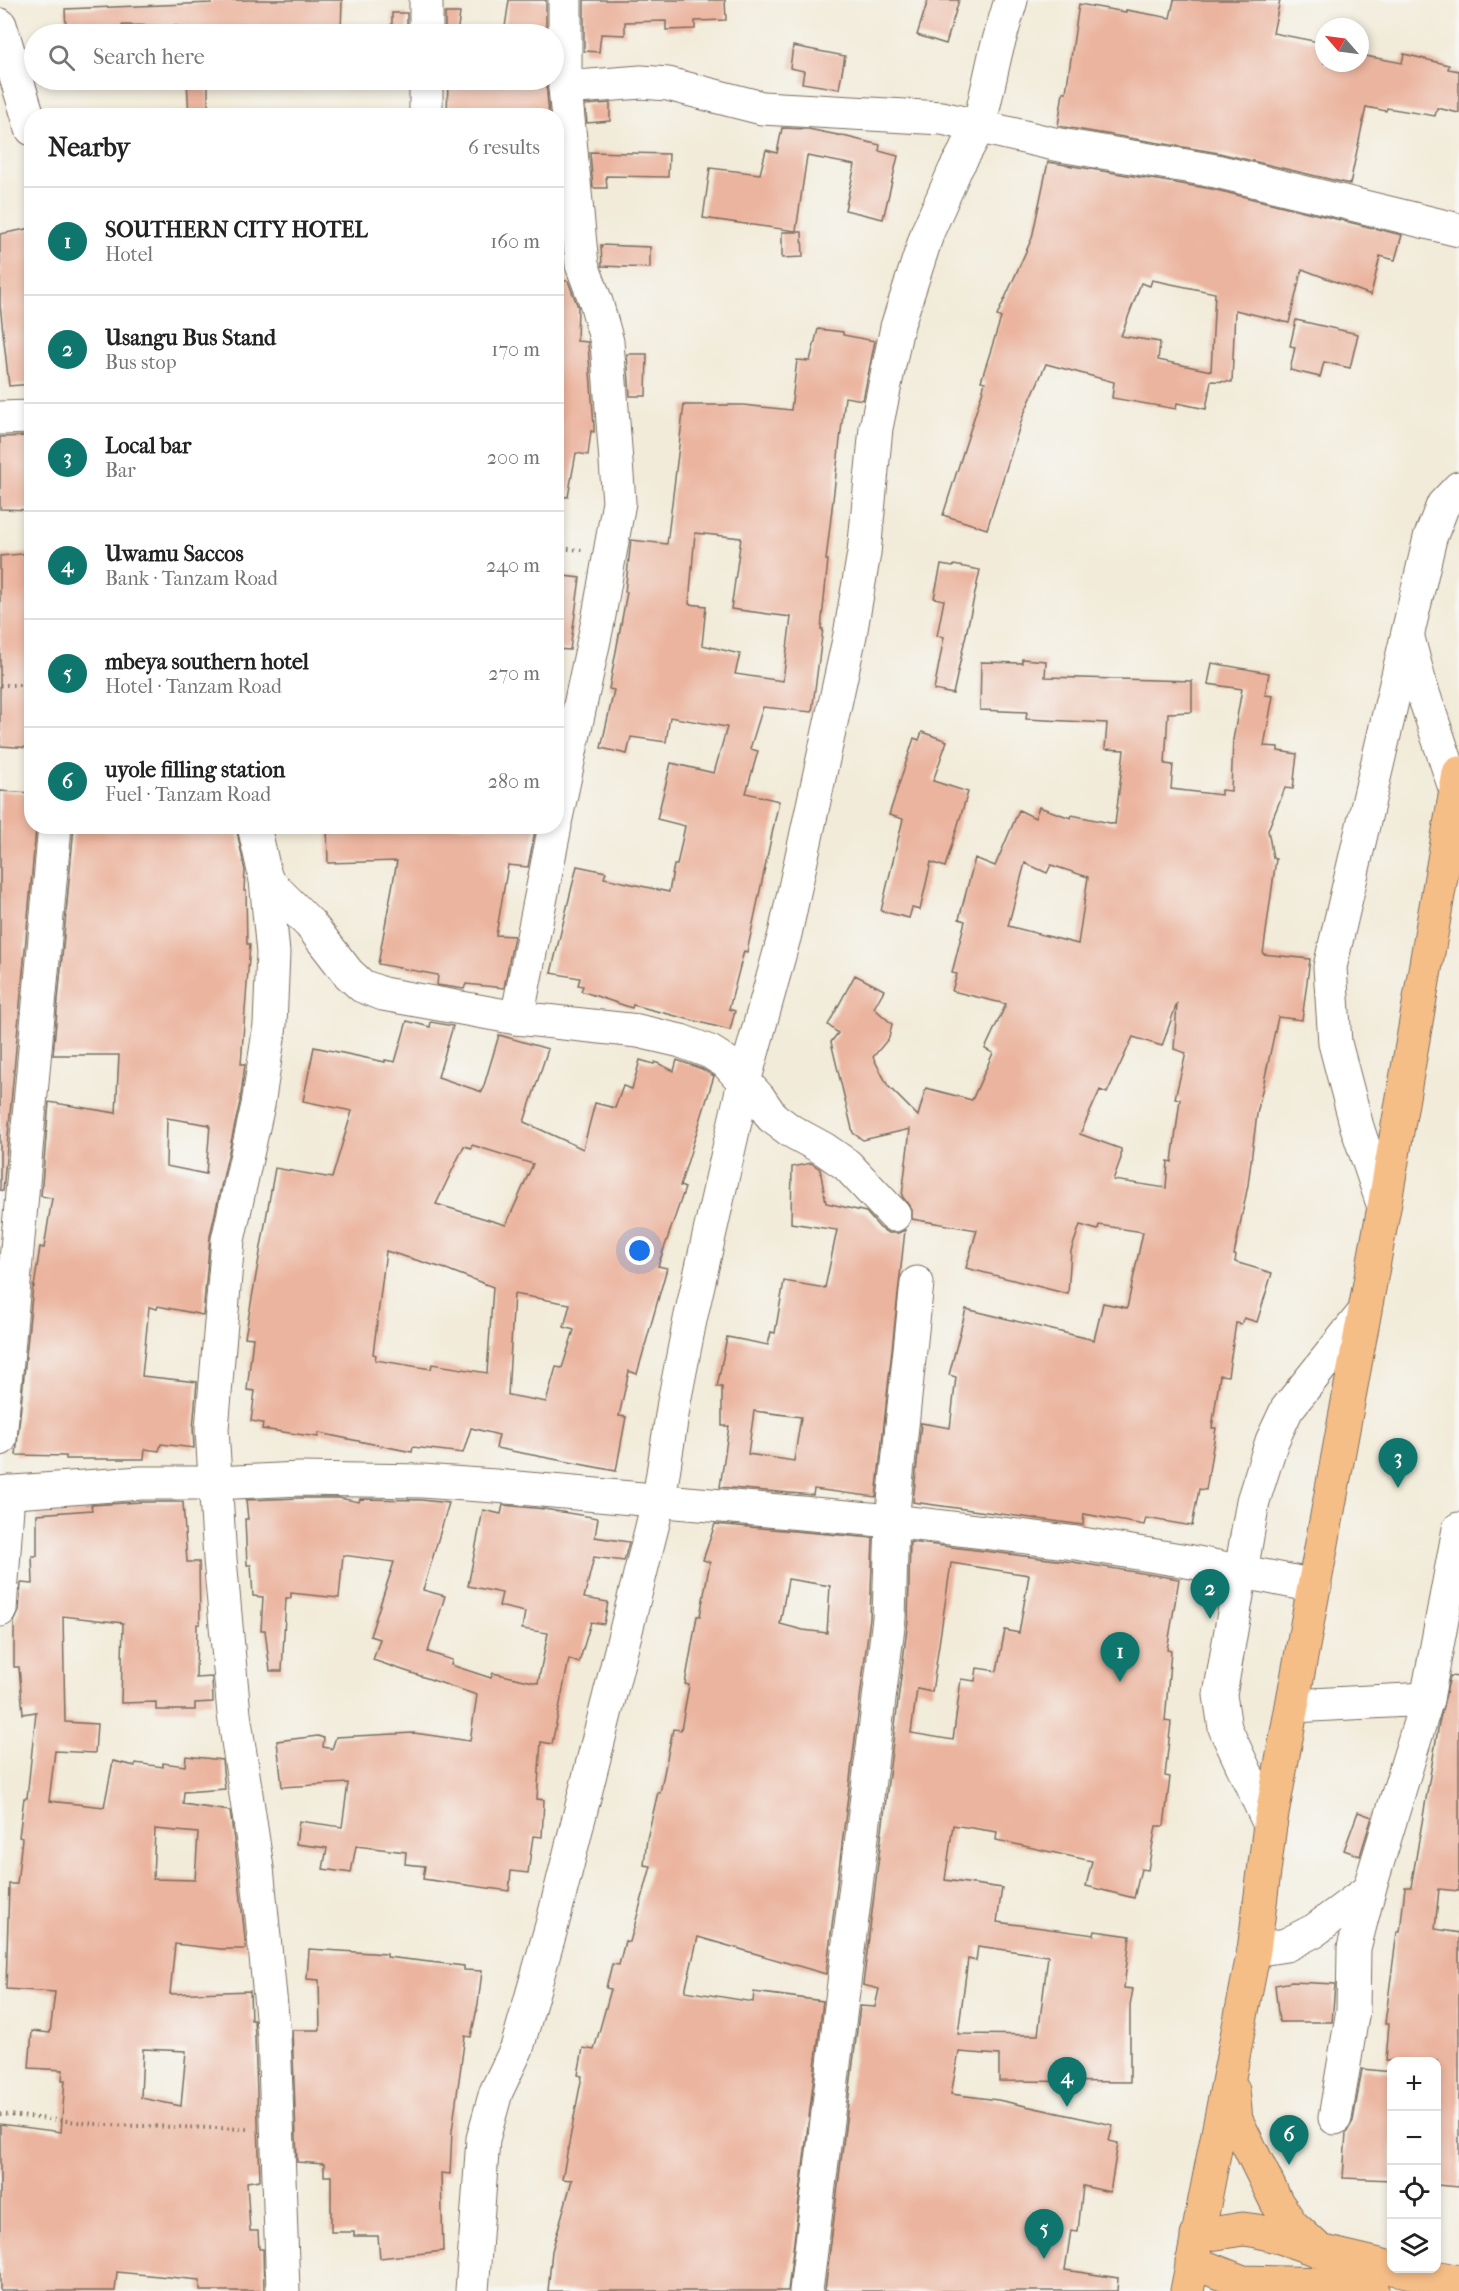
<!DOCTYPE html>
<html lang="en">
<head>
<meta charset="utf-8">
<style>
	body { margin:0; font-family:"IM FELL French Canon",serif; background:#f6f6f6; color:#222 }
	.controls { position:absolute; right:18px; bottom:18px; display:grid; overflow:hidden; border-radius:12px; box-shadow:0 3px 9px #0003 }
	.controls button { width:54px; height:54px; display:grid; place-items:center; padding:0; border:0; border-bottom:2px solid #e0e0e0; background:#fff; color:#222; font:30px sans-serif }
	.compass { position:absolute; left:1315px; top:18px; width:54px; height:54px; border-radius:50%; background:#fff; box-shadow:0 3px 9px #0003; rotate:298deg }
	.you { position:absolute; left:640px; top:1251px; width:21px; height:21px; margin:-15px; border:4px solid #fff; border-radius:50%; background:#1a73e8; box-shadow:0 0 0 9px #1a73e833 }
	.badge { display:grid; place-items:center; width:39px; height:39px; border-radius:50%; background:#0f766e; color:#fff; font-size:20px; font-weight:700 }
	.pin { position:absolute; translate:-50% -50px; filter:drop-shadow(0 2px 3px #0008) }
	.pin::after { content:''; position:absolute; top:32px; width:21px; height:18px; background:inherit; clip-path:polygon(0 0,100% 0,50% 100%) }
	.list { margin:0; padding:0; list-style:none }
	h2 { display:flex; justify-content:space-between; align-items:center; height:78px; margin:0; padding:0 24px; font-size:26px }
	h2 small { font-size:20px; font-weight:400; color:#767676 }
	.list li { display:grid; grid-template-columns:39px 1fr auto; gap:18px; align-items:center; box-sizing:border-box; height:108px; padding:0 24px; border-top:2px solid #e0e0e0 }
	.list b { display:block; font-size:22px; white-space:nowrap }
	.list p { margin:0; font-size:20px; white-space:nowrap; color:#767676 }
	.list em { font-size:20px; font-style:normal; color:#767676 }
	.icon { flex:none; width:33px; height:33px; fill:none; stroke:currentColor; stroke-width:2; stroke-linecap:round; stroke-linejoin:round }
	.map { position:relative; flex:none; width:1459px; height:2291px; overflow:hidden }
	.search { position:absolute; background:#fff; box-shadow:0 3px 9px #0003; left:24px; top:24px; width:540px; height:66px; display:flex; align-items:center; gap:15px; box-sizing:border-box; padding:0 21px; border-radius:33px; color:#767676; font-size:22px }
	.panel { position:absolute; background:#fff; box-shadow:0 3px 9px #0003; left:24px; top:108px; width:540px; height:726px; border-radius:24px }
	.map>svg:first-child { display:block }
	.building { fill:#ebb49e; fill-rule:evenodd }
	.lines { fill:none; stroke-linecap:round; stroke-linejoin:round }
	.minor-casing { stroke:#7b6e5f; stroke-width:35 }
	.highway-casing { stroke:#7b6e5f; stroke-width:35 }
	.path { stroke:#7b6e5f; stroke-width:4; stroke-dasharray:1.5 4.5; stroke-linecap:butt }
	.minor { stroke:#fff; stroke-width:33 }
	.highway { stroke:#f6be87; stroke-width:33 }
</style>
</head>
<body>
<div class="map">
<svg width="1459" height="2291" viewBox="0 0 1459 2291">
	<rect width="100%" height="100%" fill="#f6f6f2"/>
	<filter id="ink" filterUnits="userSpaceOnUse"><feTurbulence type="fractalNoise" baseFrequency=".0167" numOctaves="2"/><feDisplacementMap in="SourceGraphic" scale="12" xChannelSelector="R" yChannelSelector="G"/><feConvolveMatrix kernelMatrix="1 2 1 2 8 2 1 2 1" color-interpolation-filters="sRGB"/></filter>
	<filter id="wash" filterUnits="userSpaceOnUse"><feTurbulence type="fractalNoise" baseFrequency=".008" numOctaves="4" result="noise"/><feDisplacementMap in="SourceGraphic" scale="24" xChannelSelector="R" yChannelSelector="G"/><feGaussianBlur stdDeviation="1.35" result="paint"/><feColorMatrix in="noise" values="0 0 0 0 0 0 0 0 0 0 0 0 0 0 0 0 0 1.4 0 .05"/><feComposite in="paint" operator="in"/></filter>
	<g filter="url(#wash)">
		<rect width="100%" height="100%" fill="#f2ebd9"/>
		<g id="blocks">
			<g class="building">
				<polygon points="211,0 342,0 341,32 270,30 269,34 176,34 177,26 122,25 122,34 84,34 84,28 66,29 65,9 211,3"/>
				<polygon points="509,0 546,0 546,34 504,34"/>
				<polygon points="584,0 725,0 726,20 695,21 695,29 666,30 666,21 625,22 625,35 601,34 599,52 584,51"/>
				<polygon points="928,0 959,0 946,44 917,35"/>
				<polygon points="1174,0 1280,0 1273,33 1324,43 1324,63 1360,63 1360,55 1402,63 1404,54 1449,65 1448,69 1459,71 1459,113 1437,108 1435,116 1387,108 1386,111 1366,107 1350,184 1219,153 1058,126 1063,92 1066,92 1079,4 1126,12 1126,10 1170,18"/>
				<rect x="392" y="13" width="15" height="21"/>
				<polygon points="445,13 460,13 457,34 445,34"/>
				<polygon points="793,46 845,56 839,89 802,83 804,71 790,68"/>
				<polygon points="187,80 208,80 208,116 189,116"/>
				<polygon points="448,80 546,81 549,116 447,116"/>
				<polygon points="610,103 610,121 587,123 585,105"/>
				<polygon points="782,128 808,129 843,136 880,145 879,151 898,156 883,219 845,210 855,165 807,156 796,231 703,218 710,168 760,174 766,150 777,153"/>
				<polygon points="590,152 669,154 668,177 606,176 607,188 593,188"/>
				<path d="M 1048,162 L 1212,189 L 1402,235 L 1395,260 L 1380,256 L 1371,295 L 1302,269 L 1289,323 L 1235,310 L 1232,382 L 1211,381 L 1206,409 L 1177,403 L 1176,409 L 1112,398 L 1114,382 L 1046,364 L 1023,416 L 987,529 L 943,515 L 982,393 L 985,382 L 981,381 L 1001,318 L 997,316 L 1032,238 ZM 1152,280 L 1215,293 L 1211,371 L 1158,360 L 1160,342 L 1121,336 L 1141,283 L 1150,286 Z"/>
				<polygon points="32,228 32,384 9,386 0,305 0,234"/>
				<polygon points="782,232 802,232 803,257 782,258"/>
				<polygon points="601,245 650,247 650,268 602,266"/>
				<polygon points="556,281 568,281 578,307 577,341 588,342 588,345 594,426 594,432 591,431 588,455 576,453 568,497 556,496"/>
				<polygon points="1296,320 1358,334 1350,368 1324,362 1320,377 1290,370 1295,347 1290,346"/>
				<path d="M 818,329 L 843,332 L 843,335 L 875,341 L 863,400 L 845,397 L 826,560 L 828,560 L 821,629 L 823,629 L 812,712 L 763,707 L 750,749 L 758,751 L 746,793 L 779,801 L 747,952 L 744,951 L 729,1009 L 735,1011 L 730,1030 L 633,1005 L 632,1008 L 581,991 L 583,986 L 578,985 L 580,978 L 551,973 L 577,866 L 606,872 L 604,878 L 669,892 L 674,865 L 677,865 L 685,826 L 657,819 L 671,763 L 714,773 L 727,727 L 670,717 L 666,742 L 631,737 L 627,754 L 601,748 L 614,690 L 609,689 L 627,592 L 625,592 L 631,540 L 667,544 L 684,405 L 743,405 L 791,410 L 797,360 L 810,361 ZM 695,533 L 741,538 L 731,609 L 791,617 L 783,681 L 735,674 L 740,654 L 702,645 L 706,606 L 689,604 Z"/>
				<polygon points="627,354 647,354 646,396 630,396"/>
				<polygon points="32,436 32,510 0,509 0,437"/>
				<polygon points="32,553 32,748 0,746 0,556"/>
				<polygon points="941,565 953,567 954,565 980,570 953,694 934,690 944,637 937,636 944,600 934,598"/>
				<polygon points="556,575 580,578 570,650 556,649"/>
				<path d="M 1022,659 L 1046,661 L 1045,677 L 1192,681 L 1192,712 L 1168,713 L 1165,764 L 1173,765 L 1171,789 L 1221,795 L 1221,790 L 1231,791 L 1233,740 L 1242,689 L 1208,684 L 1212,663 L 1269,673 L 1265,695 L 1273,696 L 1264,746 L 1278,747 L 1278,751 L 1297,754 L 1293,789 L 1285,788 L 1268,830 L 1273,858 L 1276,859 L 1263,954 L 1310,959 L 1302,1020 L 1278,1017 L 1257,1114 L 1248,1185 L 1234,1255 L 1236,1255 L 1235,1262 L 1272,1273 L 1257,1322 L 1244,1318 L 1241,1324 L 1236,1323 L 1228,1376 L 1220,1375 L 1212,1428 L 1216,1428 L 1206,1490 L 1199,1489 L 1192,1526 L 1146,1518 L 1144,1525 L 1084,1514 L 1083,1525 L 913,1502 L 921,1423 L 950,1428 L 956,1377 L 949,1375 L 966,1309 L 1094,1340 L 1103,1303 L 1127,1308 L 1143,1232 L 1099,1225 L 1098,1230 L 1080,1225 L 1071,1251 L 1068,1294 L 966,1268 L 977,1230 L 912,1219 L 912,1210 L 902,1196 L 910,1129 L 863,1140 L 853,1133 L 831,1042 L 838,1033 L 828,1025 L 855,975 L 884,990 L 874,1008 L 892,1024 L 889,1038 L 873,1057 L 888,1086 L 918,1116 L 926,1088 L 972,1100 L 993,1053 L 985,1049 L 1006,1004 L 952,991 L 957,974 L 952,973 L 965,921 L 959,919 L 975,858 L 995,866 L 1019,810 L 1035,818 L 1039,807 L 1071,818 L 1072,815 L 1115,824 L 1124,750 L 1105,749 L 1107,723 L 1026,719 L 1027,712 L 980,710 L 981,662 L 1022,663 ZM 1025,863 L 1047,873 L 1051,865 L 1088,877 L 1078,944 L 1008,926 ZM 1177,1003 L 1174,1049 L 1186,1053 L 1175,1098 L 1180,1099 L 1172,1162 L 1168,1161 L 1166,1188 L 1113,1180 L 1121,1158 L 1121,1149 L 1080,1134 L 1100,1090 L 1107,1093 L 1133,1037 L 1162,1046 Z"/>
				<polygon points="922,732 947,741 933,781 968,792 945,867 931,862 920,910 912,908 909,918 881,911 903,819 889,815 914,738 919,740"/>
				<polygon points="0,791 32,793 32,829 36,829 3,1191 0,1190"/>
				<path d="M 74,826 L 155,826 L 155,828 L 236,826 L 245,871 L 244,891 L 246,891 L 247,944 L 250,944 L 241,1064 L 245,1064 L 240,1102 L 210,1236 L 203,1315 L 158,1306 L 157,1309 L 149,1307 L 142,1376 L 197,1382 L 193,1428 L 194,1448 L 161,1444 L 159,1451 L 145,1449 L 144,1459 L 66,1459 L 66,1456 L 16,1455 L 33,1286 L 34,1287 L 40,1247 L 44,1248 L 52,1198 L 41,1196 L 49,1102 L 116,1113 L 119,1055 L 53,1055 ZM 167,1118 L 210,1125 L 206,1174 L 166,1166 Z"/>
				<polygon points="327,826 536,826 528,867 508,865 496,935 514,936 504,988 466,984 464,989 437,985 438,975 378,964 397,861 328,863"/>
				<path d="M 407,1021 L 430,1027 L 431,1022 L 453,1026 L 438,1077 L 482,1092 L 499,1035 L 548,1049 L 524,1122 L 583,1149 L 595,1103 L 615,1108 L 623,1086 L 632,1089 L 640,1060 L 654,1064 L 655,1062 L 674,1071 L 677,1060 L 702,1069 L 714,1076 L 680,1186 L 685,1188 L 658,1266 L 667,1268 L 637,1374 L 629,1371 L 619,1416 L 626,1417 L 616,1471 L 496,1448 L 499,1435 L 471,1428 L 463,1453 L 413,1447 L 412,1452 L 319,1433 L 318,1437 L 262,1429 L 263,1423 L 251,1421 L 255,1391 L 247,1390 L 253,1338 L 245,1337 L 275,1168 L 332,1178 L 352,1111 L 303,1101 L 314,1047 L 385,1062 L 385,1060 L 395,1062 ZM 472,1145 L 533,1164 L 506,1225 L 436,1204 L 464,1146 L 471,1148 ZM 386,1251 L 446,1269 L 493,1287 L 487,1373 L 432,1364 L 431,1369 L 375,1360 L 376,1355 L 373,1354 ZM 514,1294 L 570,1304 L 564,1327 L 574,1330 L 562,1368 L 556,1367 L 546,1402 L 508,1395 Z"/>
				<path d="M 811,1163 L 820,1169 L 826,1203 L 866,1212 L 880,1228 L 888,1233 L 898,1233 L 905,1230 L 876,1497 L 814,1489 L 813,1495 L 720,1487 L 729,1426 L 722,1426 L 722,1387 L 717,1387 L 727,1337 L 768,1345 L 771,1332 L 775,1333 L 784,1281 L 825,1288 L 837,1230 L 791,1223 L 792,1167 ZM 754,1411 L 801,1417 L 794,1461 L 748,1454 Z"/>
				<polygon points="300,1498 339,1498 359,1502 360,1499 421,1500 449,1503 423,1590 445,1596 428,1652 452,1660 451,1665 491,1678 493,1673 538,1683 548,1633 522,1629 525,1612 499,1606 502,1593 468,1586 483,1510 501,1514 503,1505 544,1509 598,1518 595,1537 629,1542 624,1561 594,1557 584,1598 608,1602 604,1624 591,1622 579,1663 569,1659 552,1744 541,1742 537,1799 544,1800 542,1837 533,1836 528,1873 511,1871 509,1891 423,1879 425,1866 405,1864 406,1852 356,1846 351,1873 323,1869 327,1848 296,1844 299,1821 342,1827 348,1783 282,1787 277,1741 318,1736 324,1738 323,1747 332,1749 336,1737 414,1733 470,1741 477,1695 373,1660 380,1639 370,1636 394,1562 343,1555 339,1598 291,1593 291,1598 286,1598 282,1671 270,1671 265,1630 261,1630 263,1597 253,1596 251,1565 247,1565 245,1519 248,1519 246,1500"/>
				<path d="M 142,1502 L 183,1502 L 187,1562 L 199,1562 L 200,1624 L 197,1624 L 196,1678 L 212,1677 L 213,1702 L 195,1703 L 195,1710 L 156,1710 L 156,1702 L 121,1703 L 123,1623 L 63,1616 L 65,1722 L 97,1724 L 95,1753 L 55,1751 L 49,1801 L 104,1807 L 113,1761 L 135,1766 L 136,1763 L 163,1767 L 163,1763 L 185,1766 L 186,1756 L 222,1760 L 225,1789 L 184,1792 L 183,1804 L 230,1811 L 238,1870 L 246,1949 L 220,1949 L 175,1944 L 170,1994 L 250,1991 L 251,2020 L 254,2020 L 255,2037 L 260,2180 L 247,2182 L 250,2231 L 258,2231 L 259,2249 L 263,2249 L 264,2291 L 200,2291 L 200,2280 L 117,2272 L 115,2291 L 0,2291 L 0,2124 L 61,2132 L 65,2080 L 62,2080 L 63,2070 L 29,2068 L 32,2031 L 50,2033 L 55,1992 L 6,1989 L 9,1884 L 17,1884 L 22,1838 L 19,1837 L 24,1798 L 27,1798 L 36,1712 L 23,1714 L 19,1667 L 14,1667 L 14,1622 L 19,1611 L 21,1583 L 33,1584 L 32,1556 L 37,1556 L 37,1514 L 92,1510 L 91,1505 ZM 155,1829 L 198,1833 L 195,1880 L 153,1879 ZM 143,2049 L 186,2051 L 181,2106 L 141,2098 Z"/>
				<path d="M 715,1524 L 873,1538 L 870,1617 L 826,1974 L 698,1937 L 685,1991 L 753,2002 L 754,1992 L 823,2001 L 788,2291 L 548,2291 L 552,2251 L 572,2180 L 562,2179 L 582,2076 L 578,2075 L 583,2048 L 594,2050 L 611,1989 L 606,1988 L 612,1964 L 619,1965 L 625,1941 L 630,1942 L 651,1866 L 644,1865 L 647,1839 L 658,1792 L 660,1793 L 673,1729 L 681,1730 L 689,1685 L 685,1684 L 697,1616 L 700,1616 L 710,1562 L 703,1560 ZM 788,1579 L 830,1586 L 827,1633 L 803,1630 L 780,1624 Z"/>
				<path d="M 910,1542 L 1073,1562 L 1179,1579 L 1167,1650 L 1171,1651 L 1165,1721 L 1171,1722 L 1165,1776 L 1170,1777 L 1164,1826 L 1156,1826 L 1148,1870 L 1141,1869 L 1134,1898 L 1086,1886 L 1092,1861 L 996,1840 L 997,1832 L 953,1825 L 945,1880 L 1002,1888 L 997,1922 L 1094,1935 L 1095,1931 L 1130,1936 L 1124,1988 L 1133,1989 L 1130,2006 L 1130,2082 L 999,2081 L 999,2055 L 959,2052 L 951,2094 L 998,2100 L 1113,2125 L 1109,2141 L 1118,2143 L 1110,2192 L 1083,2186 L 1078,2231 L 1071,2230 L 1065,2270 L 1118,2278 L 1117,2291 L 825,2291 L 860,2006 L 875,2007 L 879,1989 L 863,1985 L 908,1620 ZM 951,1563 L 1029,1575 L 1019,1633 L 1005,1630 L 997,1671 L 977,1668 L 975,1681 L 961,1679 L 953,1740 L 911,1733 L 917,1689 L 932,1692 ZM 978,1946 L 1048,1956 L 1038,2035 L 958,2034 L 968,1959 L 976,1961 Z"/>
				<polygon points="1450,1676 1459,1677 1459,1891 1439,1889 1435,1929 1459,1933 1459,2187 1437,2185 1437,2061 1386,2061 1389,2023 1385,2023 1397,1932 1400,1932 1405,1887 1411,1887 1439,1723"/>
				<polygon points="1358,1812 1372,1817 1360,1856 1344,1850"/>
				<polygon points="309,1949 387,1954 387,1957 464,1966 464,1970 482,1971 478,2004 471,2037 465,2036 452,2131 450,2174 441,2173 443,2251 380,2258 378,2236 354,2236 354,2232 331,2232 331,2176 324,2176 324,2164 297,2162 292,2030 320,2030 319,1980 307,1979"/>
				<polygon points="1292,1982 1335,1984 1332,2022 1279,2022 1275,1985"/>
				<polygon points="1362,2069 1392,2072 1392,2180 1343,2178 1346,2133 1353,2121"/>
			</g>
		</g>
	</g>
	<g filter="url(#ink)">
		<use href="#blocks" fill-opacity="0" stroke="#7b6e5f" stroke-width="1.5"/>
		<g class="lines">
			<g class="minor-casing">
				<g id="minor">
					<polyline points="0,25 32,129"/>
					<polyline points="426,34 426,0"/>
					<polyline points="426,80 426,116"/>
					<polyline points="565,88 641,82 668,84 762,108 942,118 1054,144 1216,171 1459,230"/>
					<polyline points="0,418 32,417"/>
					<polyline points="1408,638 1420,684 1456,791"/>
					<polyline points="556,818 598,621 619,502 607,342 596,302 582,265 565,88 565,0"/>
					<polyline points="254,826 266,880 273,953 270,1025 258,1105 228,1240 212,1429 220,1559 234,1714 257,1868 274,2036 283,2291"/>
					<polyline points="266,880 310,924 348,973 362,986 383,994 517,1018 638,1031 681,1041 710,1052 726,1062 759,1098 772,1117 791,1131 824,1149 847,1165 894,1215"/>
					<polyline points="517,1018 555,826"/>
					<polyline points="1384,1207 1357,1127 1335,1043 1330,967 1430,538 1443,505 1459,488"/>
					<polyline points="0,1439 55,826"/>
					<polyline points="0,1493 141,1483 214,1483 300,1479 422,1481 495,1486 892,1521 1076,1543 1187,1561 1315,1586"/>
					<polyline points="0,1610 8,1492"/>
					<polyline points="1293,1706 1427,1699"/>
					<polyline points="1270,1825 1225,1728 1220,1695 1253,1501 1272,1441 1287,1409 1363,1314"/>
					<polyline points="1254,1950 1286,1945 1315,1930 1369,1890 1427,1699 1459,1529"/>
					<polyline points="1335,2118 1353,2010 1354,1948 1369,1890"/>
					<polyline points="472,2291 483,2139 496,2092 517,2048 552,1925 659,1499 674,1402 690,1320 744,1082 785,934 850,635 864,553 876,428 897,327 928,231 955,170 979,127 996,51 1011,0"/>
					<polyline points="806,2291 889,1618 892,1521 917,1283"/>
				</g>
			</g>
			<g class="highway-casing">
				<g id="highway">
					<polyline points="1233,2090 1236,2120 1277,2203 1292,2225 1320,2251"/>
					<polyline points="1197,2236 1243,2229 1258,2231 1280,2237 1320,2251 1392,2268"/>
					<polyline points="1192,2262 1243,2282 1328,2284 1373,2291"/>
					<polyline points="1393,2268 1459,2282"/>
					<polyline points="1187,2291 1254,1950 1270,1825 1384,1207 1459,773"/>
				</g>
			</g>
			<g class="path">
				<polyline points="556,548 582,550"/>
				<polyline points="0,685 32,685"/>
				<polyline points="0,2114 106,2125 248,2129"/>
			</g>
			<use href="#minor" class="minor"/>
			<use href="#highway" class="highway"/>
		</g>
	</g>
</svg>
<div class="controls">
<button>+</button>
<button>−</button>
<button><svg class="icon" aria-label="locate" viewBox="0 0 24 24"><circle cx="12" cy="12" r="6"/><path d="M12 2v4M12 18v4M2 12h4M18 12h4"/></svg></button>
<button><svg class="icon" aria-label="layers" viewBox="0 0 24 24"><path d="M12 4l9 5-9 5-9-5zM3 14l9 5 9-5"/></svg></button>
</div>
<svg class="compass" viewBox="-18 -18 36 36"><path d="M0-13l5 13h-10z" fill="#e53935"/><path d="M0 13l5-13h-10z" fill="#767676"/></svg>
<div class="you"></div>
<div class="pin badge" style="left:1120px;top:1682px">1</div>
<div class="pin badge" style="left:1210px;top:1619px">2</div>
<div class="pin badge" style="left:1398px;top:1488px">3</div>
<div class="pin badge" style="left:1067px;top:2107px">4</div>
<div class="pin badge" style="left:1044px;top:2259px">5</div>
<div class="pin badge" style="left:1289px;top:2165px">6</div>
<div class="search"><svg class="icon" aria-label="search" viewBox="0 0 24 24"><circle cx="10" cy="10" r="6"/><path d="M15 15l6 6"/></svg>Search here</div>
<section class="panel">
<h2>Nearby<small>6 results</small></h2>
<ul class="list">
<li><span class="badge">1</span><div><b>SOUTHERN CITY HOTEL</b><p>Hotel</p></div><em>160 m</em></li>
<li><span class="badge">2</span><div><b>Usangu Bus Stand</b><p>Bus stop</p></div><em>170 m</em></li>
<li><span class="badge">3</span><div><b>Local bar</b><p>Bar</p></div><em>200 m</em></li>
<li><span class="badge">4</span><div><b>Uwamu Saccos</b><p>Bank · Tanzam Road</p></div><em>240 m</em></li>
<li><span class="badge">5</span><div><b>mbeya southern hotel</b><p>Hotel · Tanzam Road</p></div><em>270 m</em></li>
<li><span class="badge">6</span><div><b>uyole filling station</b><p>Fuel · Tanzam Road</p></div><em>280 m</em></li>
</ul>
</section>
</div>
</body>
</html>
